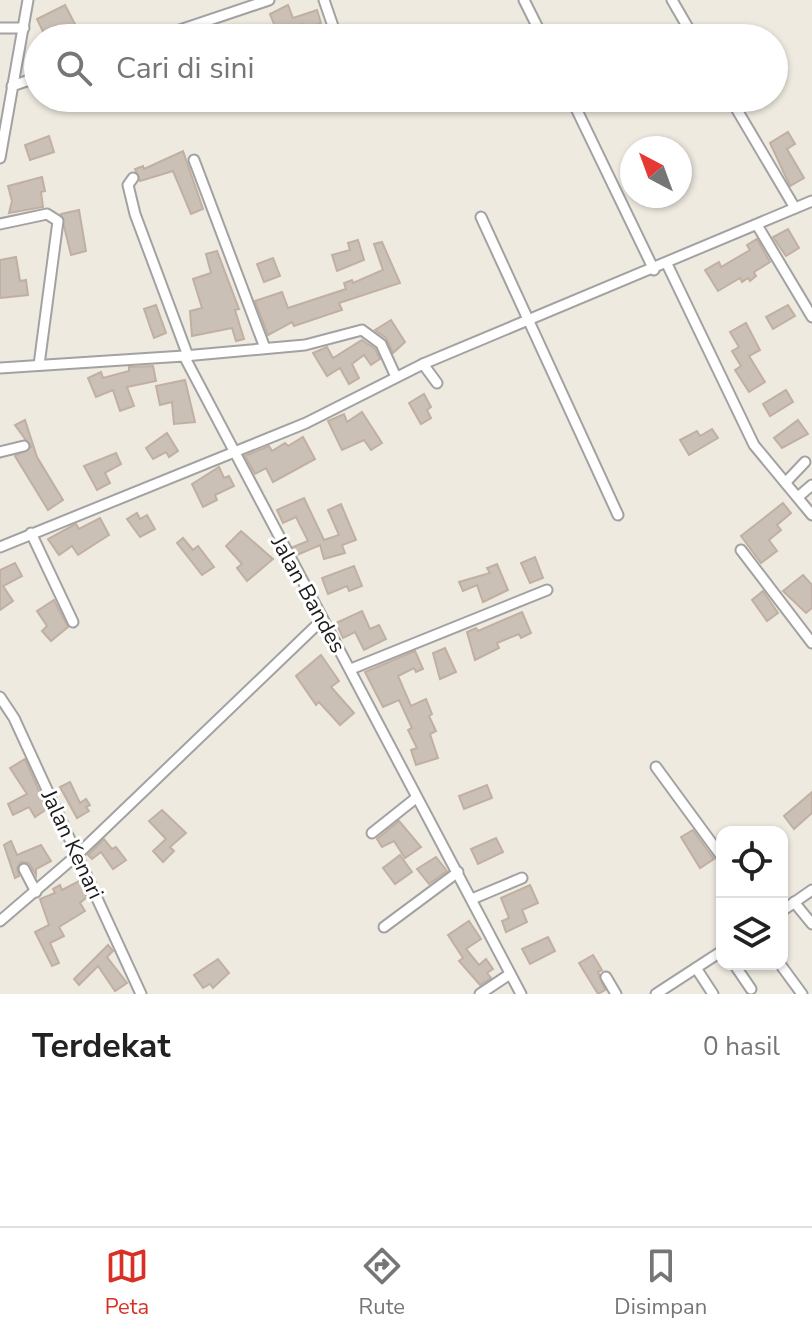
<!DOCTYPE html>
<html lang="id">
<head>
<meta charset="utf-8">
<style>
	body { margin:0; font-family:"Nunito Sans",sans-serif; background:#f2f2f2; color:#222 }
	.controls { position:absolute; right:24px; bottom:24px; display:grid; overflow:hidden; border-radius:16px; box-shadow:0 2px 6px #0004 }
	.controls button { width:72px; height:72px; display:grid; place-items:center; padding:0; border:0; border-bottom:2px solid #e0e0e0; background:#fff; color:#222; font:40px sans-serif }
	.compass { position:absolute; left:620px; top:136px; width:72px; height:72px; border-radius:50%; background:#fff; box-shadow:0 2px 6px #0004; rotate:319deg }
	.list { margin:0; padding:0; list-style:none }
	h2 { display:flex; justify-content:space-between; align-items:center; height:104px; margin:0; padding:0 32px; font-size:34px }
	h2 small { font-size:26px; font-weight:400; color:#767676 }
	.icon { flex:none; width:44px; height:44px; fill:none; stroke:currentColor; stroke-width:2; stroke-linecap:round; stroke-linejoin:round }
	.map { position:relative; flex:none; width:812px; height:994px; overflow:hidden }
	.search { position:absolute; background:#fff; box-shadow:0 2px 6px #0004; left:24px; right:24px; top:24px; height:88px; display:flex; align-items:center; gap:20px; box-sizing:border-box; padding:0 28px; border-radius:44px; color:#767676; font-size:30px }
	.sheet { height:232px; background:#fff }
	nav { display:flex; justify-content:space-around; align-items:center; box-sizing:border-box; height:112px; border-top:2px solid #e0e0e0; background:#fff; font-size:22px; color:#767676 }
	nav a { display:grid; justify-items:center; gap:4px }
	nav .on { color:#d93025 }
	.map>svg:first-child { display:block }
	.building { fill:#cac0b6; stroke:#c1b0a1; stroke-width:2 }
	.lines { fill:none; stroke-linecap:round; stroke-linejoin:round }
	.minor-casing { stroke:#a2a2a2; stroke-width:13 }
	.minor { stroke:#fff; stroke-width:9 }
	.labels { text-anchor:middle; stroke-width:6; stroke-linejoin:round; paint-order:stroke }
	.street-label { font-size:22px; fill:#1b1b1b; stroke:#fff }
</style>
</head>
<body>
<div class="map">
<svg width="812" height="994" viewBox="0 0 812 994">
	<rect width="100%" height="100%" fill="#eeeae0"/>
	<g class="building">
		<polygon points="65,5 77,28 55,38 46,38 37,19"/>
		<polygon points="288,5 293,18 317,10 321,23 304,29 302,24 278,34 270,14"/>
		<polygon points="788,132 795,144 787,149 804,178 790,186 770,143"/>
		<polygon points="49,136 54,152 30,160 25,145"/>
		<polygon points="183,151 203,209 191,214 173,171 140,181 135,169 143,166 144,169"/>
		<polygon points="42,177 45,191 41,192 43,207 9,213 12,201 8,186"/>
		<polygon points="79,210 86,251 71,255 61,214"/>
		<polygon points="788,229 799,248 786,256 773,237"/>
		<polygon points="757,239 770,262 754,272 756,276 750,281 748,278 742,282 740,278 718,291 705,270 719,262 721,267 750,250 747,245"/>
		<polygon points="358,240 364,260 337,271 332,255 350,250 348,243"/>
		<polygon points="382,242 400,283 339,303 342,310 294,326 292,322 268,335 255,301 282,292 288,308 346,289 344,283 352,280 353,283 383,270 374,244"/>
		<polygon points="217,251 239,309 235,310 244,339 236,341 232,328 192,336 190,311 202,308 193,279 211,273 206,254"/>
		<polygon points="16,257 20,281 26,280 28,295 0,298 0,260"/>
		<polygon points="273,258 280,276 264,282 257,264"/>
		<polygon points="156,305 166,333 154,338 144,309"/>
		<polygon points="788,305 795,316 773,329 766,317"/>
		<polygon points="391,320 405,342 393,353 386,338 375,330"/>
		<polygon points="746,323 760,350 749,356 765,382 749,392 735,370 741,366 732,351 739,347 730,332"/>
		<polygon points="362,340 375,349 380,359 371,365 364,355 352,364 359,378 349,384 340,368 327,376 313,353 327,347 333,358"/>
		<polygon points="153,366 156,381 127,387 134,406 120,411 113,390 96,397 88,378 101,372 103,378 129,371 129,367"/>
		<polygon points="185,380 195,422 174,424 172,402 160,405 156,386"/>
		<polygon points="786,390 793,402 770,416 763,404"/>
		<polygon points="424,394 431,407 427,410 431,418 421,424 409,403"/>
		<polygon points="362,412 382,443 371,450 364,440 342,450 328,421 344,414 347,422"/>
		<polygon points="25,420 37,457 63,500 48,510 15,456 31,447 15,425"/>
		<polygon points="798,420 808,434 782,448 774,438"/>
		<polygon points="712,429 718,438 689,455 680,440 697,431 700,436"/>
		<polygon points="167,433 178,451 169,457 166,452 153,459 146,448"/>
		<polygon points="303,437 315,459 273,482 266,468 255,474 245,456 269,446 272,451 285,443 288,446"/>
		<polygon points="116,453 121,464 105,473 110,483 97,490 84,466"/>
		<polygon points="219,467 224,478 229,476 234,486 215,495 217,500 203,507 192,484"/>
		<polygon points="304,498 324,540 339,535 328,510 341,504 356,540 342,545 345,553 324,559 320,545 297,555 293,547 308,541 296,517 283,523 277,510"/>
		<polygon points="783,503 791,513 777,525 781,530 769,540 777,551 761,563 741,536"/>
		<polygon points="137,513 140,519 147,515 155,529 140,537 127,519"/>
		<polygon points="100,518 109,535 78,555 72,546 59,555 48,539 72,526 76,524 79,529"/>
		<polygon points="241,531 273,559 247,581 237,568 242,564 226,546"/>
		<polygon points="183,538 193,550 198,546 214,567 202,575 177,543"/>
		<polygon points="535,557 543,578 530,583 521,563"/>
		<polygon points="15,563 22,576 3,586 13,601 0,610 0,570"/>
		<polygon points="497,564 508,590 483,602 477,585 463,591 459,582 490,573 487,568"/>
		<polygon points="354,566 362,586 349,591 347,586 328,594 322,578"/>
		<polygon points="803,575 812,585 812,608 806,613 783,591"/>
		<polygon points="763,591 778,613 767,621 752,600"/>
		<polygon points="54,600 68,627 51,641 42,631 47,626 37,611"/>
		<polygon points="362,611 370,629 379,625 386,639 364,650 355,632 343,638 336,623"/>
		<polygon points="522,612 531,633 521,638 519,634 497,643 499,648 475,660 467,632 476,628 478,631"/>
		<polygon points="445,648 456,672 440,679 433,653"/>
		<polygon points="415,651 423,669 416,672 414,668 398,676 411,706 426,699 432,714 429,716 436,731 430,734 438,758 416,765 411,750 417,748 408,730 412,728 399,700 383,707 365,672"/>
		<polygon points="321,655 339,681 331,687 354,713 340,725 319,702 316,705 296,676"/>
		<polygon points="25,759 47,809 35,817 29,807 13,815 8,804 27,794 10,768"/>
		<polygon points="70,782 80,803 86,799 90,805 86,807 89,811 77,818 60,787"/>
		<polygon points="487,785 492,798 464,809 459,796"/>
		<polygon points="812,792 812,813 794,829 784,816"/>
		<polygon points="162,810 186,833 170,847 174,851 163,862 153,851 166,839 149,821"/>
		<polygon points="399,821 421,847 405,858 394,841 382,847 377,839"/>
		<polygon points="693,830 714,859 700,868 681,837"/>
		<polygon points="496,838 503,852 478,864 471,849"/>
		<polygon points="104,839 112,849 116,847 126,860 113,869 101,852 92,859 88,855"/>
		<polygon points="11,841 17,855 41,845 51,861 36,869 36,875 29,863 21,862 17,868 19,876 15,878 4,845"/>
		<polygon points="400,855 412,872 395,884 383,868"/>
		<polygon points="436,857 447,871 429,884 417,869"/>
		<polygon points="79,881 87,897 80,903 85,911 59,927 64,936 50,943 59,963 52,966 35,932 49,925 40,899 55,893 53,889 60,885 62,890"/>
		<polygon points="530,885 538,903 522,910 527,922 506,932 502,921 509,918 501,898"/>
		<polygon points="469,921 481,939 466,949 479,965 486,959 493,969 487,973 491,978 480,985 459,961 463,958 448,935"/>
		<polygon points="548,937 555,951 530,964 522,949"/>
		<polygon points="108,945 113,951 107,957 127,983 115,991 98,966 79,985 74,979"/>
		<polygon points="593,955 602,970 598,972 605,990 598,994 579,963"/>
		<polygon points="218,959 229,973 213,988 210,984 203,988 194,975"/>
	</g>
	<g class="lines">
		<g class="minor-casing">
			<g id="minor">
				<polyline points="324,0 337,38"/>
				<polyline points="524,0 543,38"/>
				<polyline points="672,0 694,38"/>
				<polyline points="0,28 24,28"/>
				<polyline points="156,38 269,0"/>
				<polyline points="12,86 38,77"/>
				<polyline points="571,98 654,270"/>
				<polyline points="730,98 795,208"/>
				<polyline points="0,158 28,0"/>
				<polyline points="194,160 265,348"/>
				<polyline points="133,178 128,185 135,214 188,356"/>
				<polyline points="481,217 618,515"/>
				<polyline points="0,224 47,214 58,221 39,365"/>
				<polyline points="757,225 812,317"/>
				<polyline points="667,264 754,445 812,515"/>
				<polyline points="184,356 305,345 362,330 381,344 396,377"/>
				<polyline points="423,364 437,383"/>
				<polyline points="0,368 184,356 521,994"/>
				<polyline points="0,452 24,446"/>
				<polyline points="786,482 805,462"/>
				<polyline points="798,497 812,485"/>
				<polyline points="31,533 73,622"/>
				<polyline points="0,547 306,423 423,364 812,201"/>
				<polyline points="741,550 812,643"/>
				<polyline points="351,669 547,590"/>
				<polyline points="0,697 14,718 141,994"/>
				<polyline points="656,767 722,857"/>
				<polyline points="372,833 416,798"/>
				<polyline points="24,869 36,892"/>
				<polyline points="472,899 522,878"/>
				<polyline points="794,902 812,924"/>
				<polyline points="782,911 812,890"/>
				<polyline points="0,921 77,855 322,620"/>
				<polyline points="384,927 458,872"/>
				<polyline points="734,964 751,989"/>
				<polyline points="780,964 802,994"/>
				<polyline points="696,968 713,994"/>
				<polyline points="606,977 616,994"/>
				<polyline points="480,994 510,974"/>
				<polyline points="656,994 722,951"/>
			</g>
		</g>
		<use href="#minor" class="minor"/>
	</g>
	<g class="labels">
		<g class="street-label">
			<text transform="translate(309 594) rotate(61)" y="8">Jalan Bandes</text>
			<text transform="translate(73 844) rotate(65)" y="8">Jalan Kenari</text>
		</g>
	</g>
</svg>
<div class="controls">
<button><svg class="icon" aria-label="locate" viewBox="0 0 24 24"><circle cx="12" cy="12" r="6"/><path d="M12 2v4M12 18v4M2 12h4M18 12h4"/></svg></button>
<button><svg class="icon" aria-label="layers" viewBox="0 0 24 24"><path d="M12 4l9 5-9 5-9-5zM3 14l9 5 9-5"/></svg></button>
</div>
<svg class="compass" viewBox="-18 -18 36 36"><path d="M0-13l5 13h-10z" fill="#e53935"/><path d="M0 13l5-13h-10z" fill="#767676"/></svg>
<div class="search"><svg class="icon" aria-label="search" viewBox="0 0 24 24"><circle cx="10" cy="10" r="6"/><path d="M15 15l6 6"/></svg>Cari di sini</div>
</div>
<section class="sheet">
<h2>Terdekat<small>0 hasil</small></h2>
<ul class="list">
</ul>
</section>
<nav>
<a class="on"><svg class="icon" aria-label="map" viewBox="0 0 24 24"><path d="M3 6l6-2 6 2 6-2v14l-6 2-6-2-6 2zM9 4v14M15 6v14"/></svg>Peta</a>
<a><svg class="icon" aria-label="directions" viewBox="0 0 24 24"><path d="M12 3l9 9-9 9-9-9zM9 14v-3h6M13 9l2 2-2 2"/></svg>Rute</a>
<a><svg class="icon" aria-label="saved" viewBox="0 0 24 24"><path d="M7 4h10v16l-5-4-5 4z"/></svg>Disimpan</a>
</nav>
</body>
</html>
